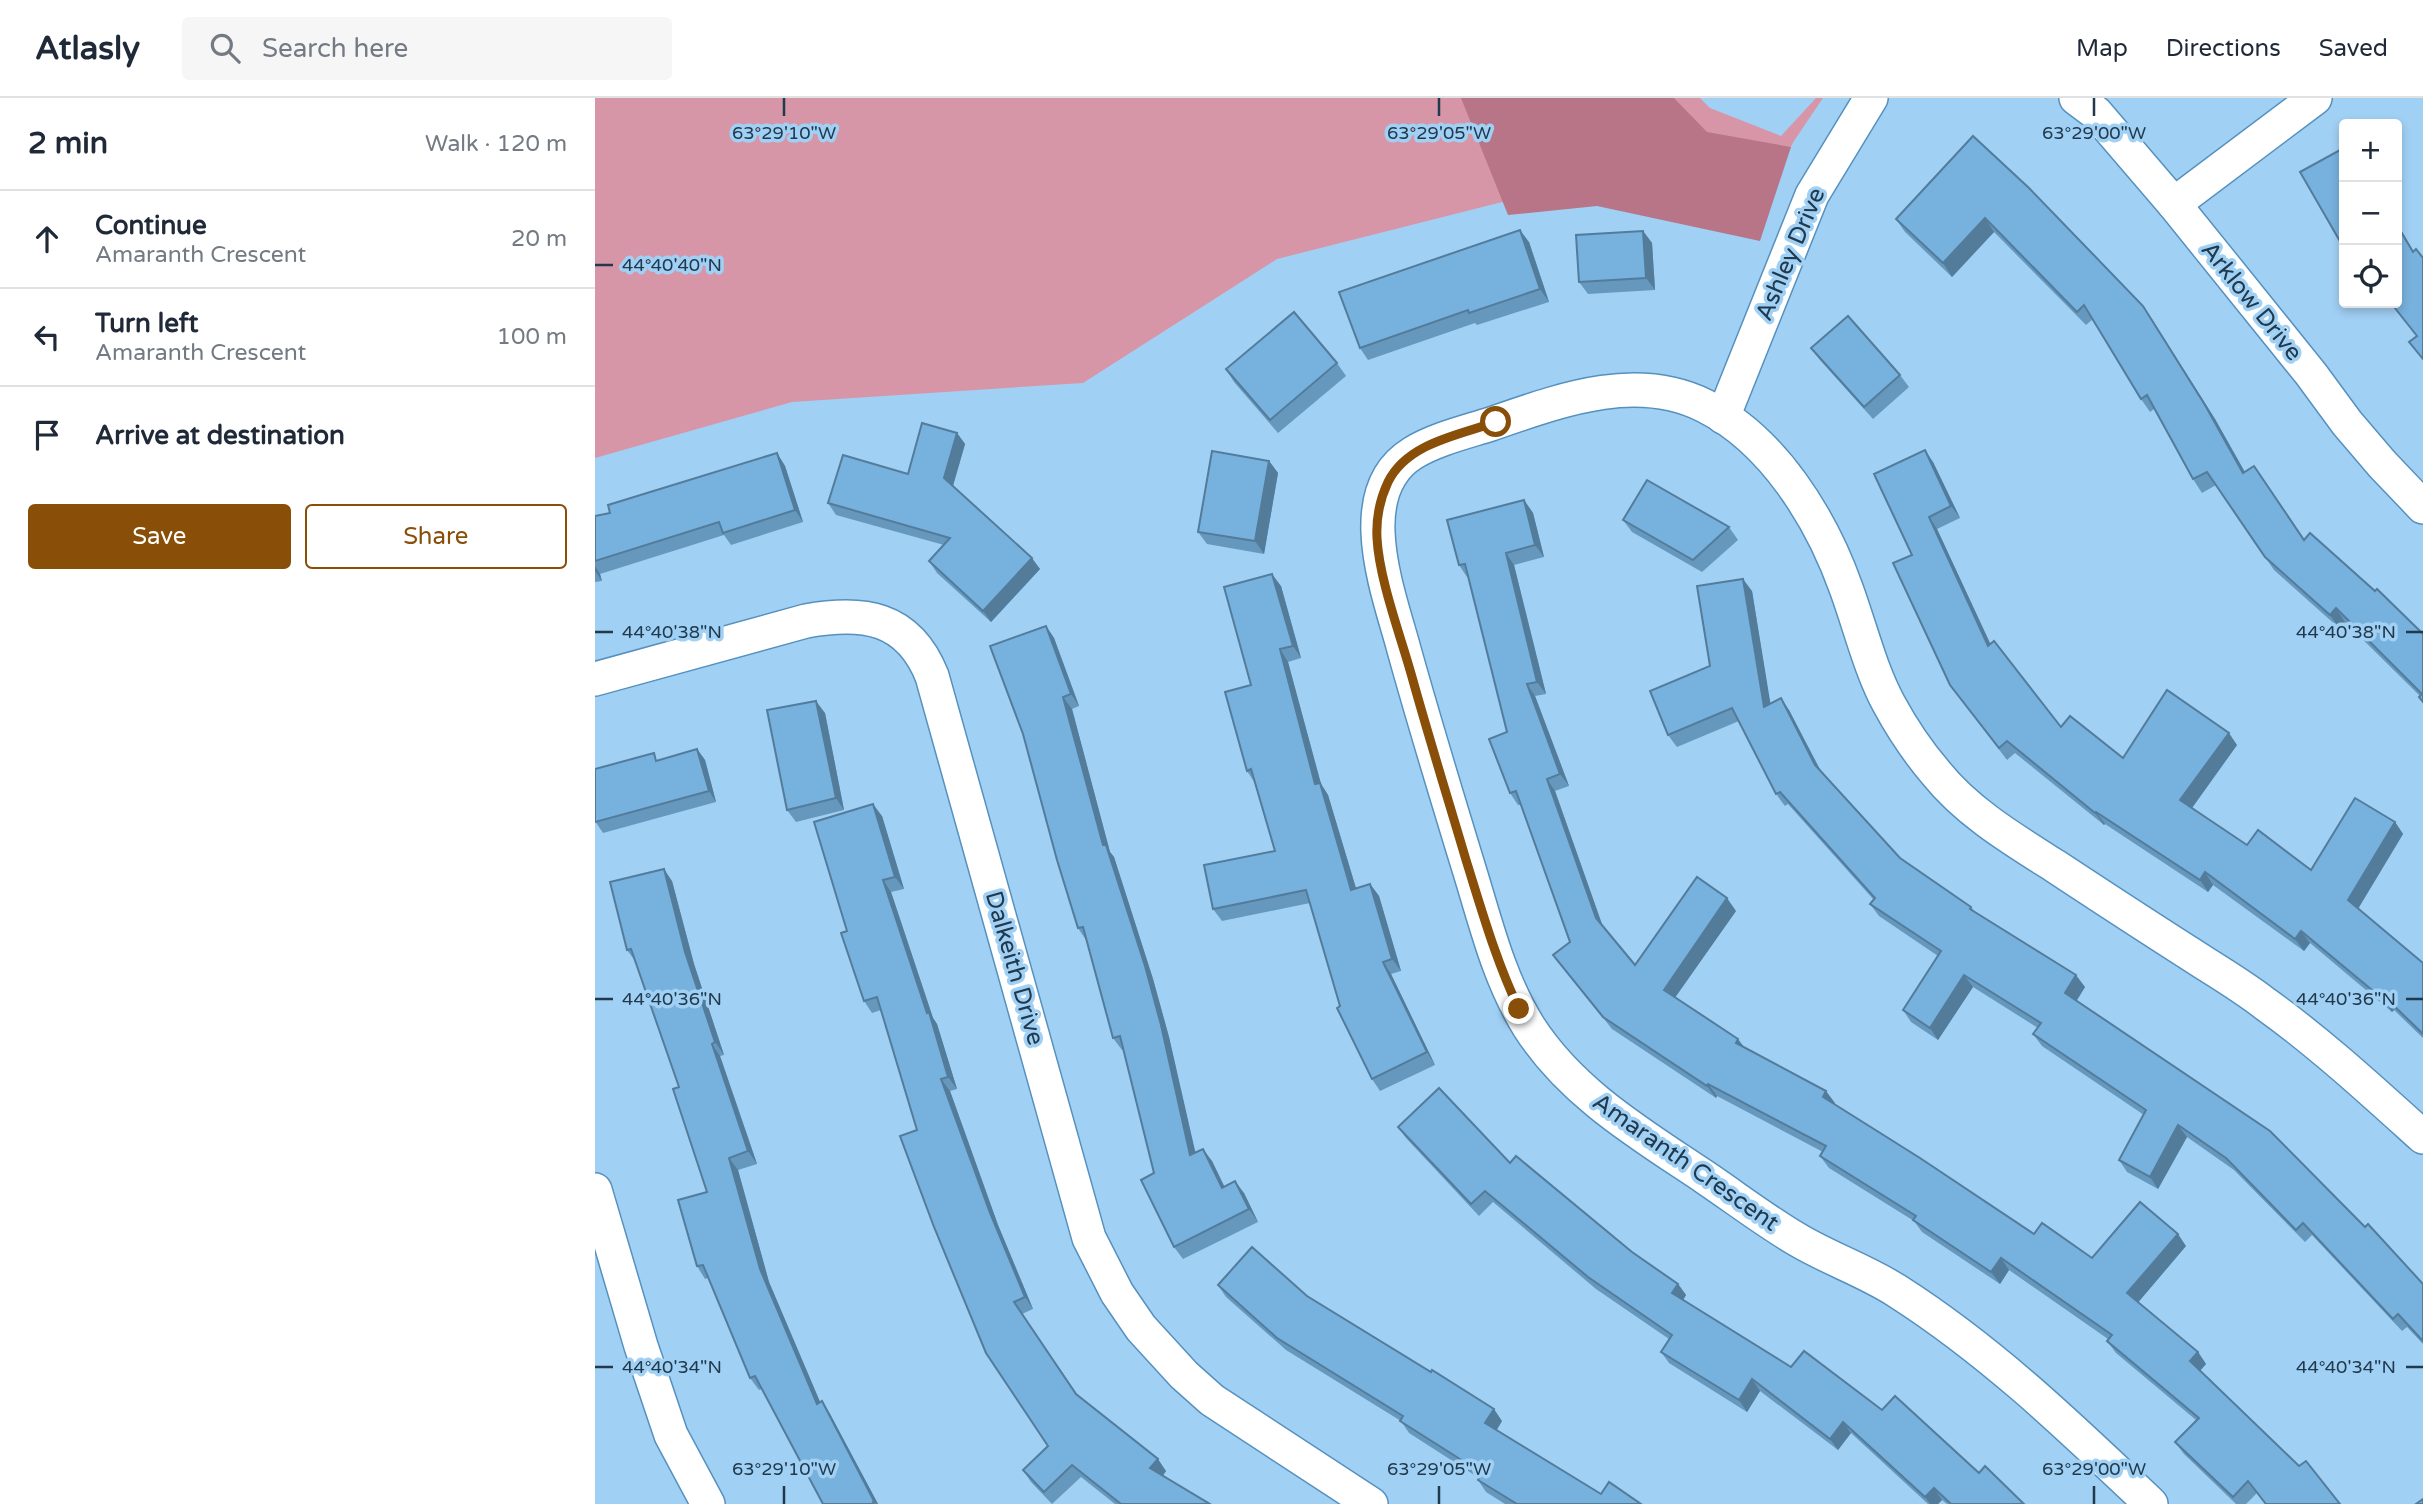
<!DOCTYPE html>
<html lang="en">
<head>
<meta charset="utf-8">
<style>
	body { margin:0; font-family:"Varela Round",sans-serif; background:#f6f6f7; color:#1f2937 }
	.controls { position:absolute; right:21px; top:21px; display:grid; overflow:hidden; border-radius:7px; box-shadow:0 4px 10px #0003 }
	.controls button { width:63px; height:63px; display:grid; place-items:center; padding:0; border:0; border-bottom:2px solid #e0e1e3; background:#fff; color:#1f2937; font:35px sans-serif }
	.stop { position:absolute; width:21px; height:21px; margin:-16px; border:5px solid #894e08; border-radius:50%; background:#fff }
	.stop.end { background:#894e08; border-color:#fff; box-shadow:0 2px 7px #0008 }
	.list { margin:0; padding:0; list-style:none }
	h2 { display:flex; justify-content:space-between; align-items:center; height:91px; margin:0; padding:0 28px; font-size:30px }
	h2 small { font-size:23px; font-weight:400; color:#747a83 }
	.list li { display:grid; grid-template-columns:46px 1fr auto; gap:21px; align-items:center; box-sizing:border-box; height:98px; padding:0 28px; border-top:2px solid #e0e1e3 }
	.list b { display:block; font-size:26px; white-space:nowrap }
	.list p { margin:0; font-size:23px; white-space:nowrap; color:#747a83 }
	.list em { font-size:23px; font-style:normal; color:#747a83 }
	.actions { display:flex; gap:14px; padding:21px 28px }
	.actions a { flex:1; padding:16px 0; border:2px solid #894e08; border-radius:7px; text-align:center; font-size:24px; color:#894e08 }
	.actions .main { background:#894e08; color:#fff }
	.icon { flex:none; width:38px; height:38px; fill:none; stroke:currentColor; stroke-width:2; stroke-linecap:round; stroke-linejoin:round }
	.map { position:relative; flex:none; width:1828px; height:1406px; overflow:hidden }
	header { display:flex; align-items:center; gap:42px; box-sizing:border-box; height:98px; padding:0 35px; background:#fff; border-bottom:2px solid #e0e1e3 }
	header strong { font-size:33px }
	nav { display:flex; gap:38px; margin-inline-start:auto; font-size:24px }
	.search { width:490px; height:63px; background:#f6f6f7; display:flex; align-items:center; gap:18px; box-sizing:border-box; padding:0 24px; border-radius:7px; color:#747a83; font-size:26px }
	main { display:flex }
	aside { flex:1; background:#fff }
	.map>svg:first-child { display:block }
	.green { fill:#d796a7 }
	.forest { fill:#b87587 }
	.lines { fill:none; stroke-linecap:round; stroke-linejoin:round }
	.street-casing { stroke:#5691bd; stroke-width:36 }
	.street { stroke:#fff; stroke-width:33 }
	.wall { fill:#6698be }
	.shaded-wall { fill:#537c9b }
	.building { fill:#77b1dd; stroke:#537c9b; stroke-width:2 }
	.route { stroke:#894e08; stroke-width:9 }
	.ticks { fill:none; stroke:#20394c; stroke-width:2.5 }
	.labels { text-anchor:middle; stroke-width:7; stroke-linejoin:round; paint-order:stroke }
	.street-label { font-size:24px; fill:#20394c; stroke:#a1d0f5 }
	.ticks-label { font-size:18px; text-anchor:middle; fill:#20394c; stroke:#a1d0f5; stroke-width:7; stroke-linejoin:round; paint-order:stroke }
</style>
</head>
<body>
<header>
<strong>Atlasly</strong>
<div class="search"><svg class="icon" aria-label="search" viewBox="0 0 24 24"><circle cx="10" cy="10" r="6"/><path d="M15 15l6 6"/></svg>Search here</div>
<nav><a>Map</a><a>Directions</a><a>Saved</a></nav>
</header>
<main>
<aside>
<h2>2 min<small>Walk · 120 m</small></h2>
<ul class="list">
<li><svg class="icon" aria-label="ahead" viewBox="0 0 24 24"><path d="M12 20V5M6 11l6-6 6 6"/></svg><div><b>Continue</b><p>Amaranth Crescent</p></div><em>20 m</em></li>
<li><svg class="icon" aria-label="left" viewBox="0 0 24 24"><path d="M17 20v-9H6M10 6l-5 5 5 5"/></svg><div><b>Turn left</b><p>Amaranth Crescent</p></div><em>100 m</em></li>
<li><svg class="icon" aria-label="arrive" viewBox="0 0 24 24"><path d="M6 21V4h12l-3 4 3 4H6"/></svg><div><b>Arrive at destination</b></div></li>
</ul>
<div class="actions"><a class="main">Save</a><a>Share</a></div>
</aside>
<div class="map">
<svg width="1828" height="1406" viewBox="0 0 1828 1406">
	<rect width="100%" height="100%" fill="#a1d0f5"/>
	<polygon class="green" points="0,0 1105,0 1115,10 1186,38 1221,0 1228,0 1199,43 1163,112 951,93 682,161 488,285 197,304 0,360"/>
	<polygon class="forest" points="866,0 1079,0 1112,34 1196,49 1165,143 1002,108 913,117"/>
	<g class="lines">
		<g class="street-casing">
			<g id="street">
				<polyline points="1481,0 1501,15 1579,106 1716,276 1752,325 1787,366 1828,409"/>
				<polyline points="1579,106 1720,0"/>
				<polyline points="1128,319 1217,97 1276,0"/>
				<path d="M 0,581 L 211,523 C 268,513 313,518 337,578 L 494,1140 L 522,1195 L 546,1230 L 589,1277 L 617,1302 L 776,1406"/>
				<polyline points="0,1092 46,1248 76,1337 113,1406"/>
				<path d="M 1556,1406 C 1475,1329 1396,1253 1302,1193 C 1271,1173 1235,1161 1203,1142 C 1172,1124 1142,1101 1111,1080 C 1047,1037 977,996 934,929 C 904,881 891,826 875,774 C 852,699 829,624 808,548 C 793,493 755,394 818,355 C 841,341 871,334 896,326 C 963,303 1041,273 1110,308 C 1178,342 1226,420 1251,490 C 1265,528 1275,571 1294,606 C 1307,630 1323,654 1341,675 C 1372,714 1419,742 1460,768 C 1507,799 1553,829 1600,859 C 1623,874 1647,888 1669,905 C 1725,945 1777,993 1828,1039"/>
			</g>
		</g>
		<use href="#street" class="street"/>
	</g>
	<g class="wall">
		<polygon points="1378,38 1557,221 1620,321 1650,374 1709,441 1828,536 1828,605 1824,599 1825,598 1750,524 1744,530 1679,472 1621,387 1607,395 1598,381 1559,311 1555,314 1546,301 1498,221 1491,227 1399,134 1357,179 1310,134 1301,121"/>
		<polygon points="1048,133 1057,145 1060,192 993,196 984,184"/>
		<polygon points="934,144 954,204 882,227 880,225 773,262 765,250"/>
		<polygon points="1216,250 1305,277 1314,289 1278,321 1225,262"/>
		<polygon points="742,265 751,278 683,335 639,284 631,271"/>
		<polygon points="362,335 370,346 358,388 445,471 396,524 342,475 334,463 349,447 241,417 233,405 313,376"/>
		<polygon points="182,355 190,368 208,424 136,447 129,437 5,476 7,483 0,484 0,418 15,415"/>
		<polygon points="674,363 683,375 669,456 612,446 603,434"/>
		<polygon points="1338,364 1365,420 1342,431 1395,546 1466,629 1528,660 1642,647 1597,710 1652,747 1716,772 1800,724 1808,736 1763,811 1828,865 1828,940 1799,912 1797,914 1715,845 1709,853 1618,787 1613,794 1510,726 1509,727 1420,655 1412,662 1355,587 1317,457"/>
		<polygon points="929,402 938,415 949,459 919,467 951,596 940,598 974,688 960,693 1008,829 1040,867 1141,813 1080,899 1149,950 1240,1005 1239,1006 1439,1136 1497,1160 1591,1148 1543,1204 1603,1254 1611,1266 1605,1273 1704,1368 1745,1406 1670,1406 1662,1395 1651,1406 1641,1406 1589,1356 1580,1344 1601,1322 1521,1255 1512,1243 1513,1241 1414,1172 1405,1186 1327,1134 1319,1123 1234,1070 1225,1058 1228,1054 1122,998 1121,1000 1017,931 958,857 975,844 926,707 923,707 915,695 912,634 874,479 872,479 864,467"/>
		<polygon points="1028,422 1134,429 1143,442 1107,474 1037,434"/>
		<polygon points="686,488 706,560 693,564 726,686 733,697 761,790 775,786 784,798 806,873 796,876 840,967 785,993 777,981 745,908 715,805 627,823 618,811 680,753 660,685 652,673 656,587"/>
		<polygon points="1157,493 1175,606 1194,612 1226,673 1305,760 1376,809 1380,814 1490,889 1481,903 1770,1129 1828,1186 1828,1246 1812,1229 1807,1233 1717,1137 1710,1144 1639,1072 1592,1039 1563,1091 1532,1074 1524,1062 1549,1017 1447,948 1438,936 1443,930 1378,889 1343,942 1316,924 1308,912 1343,858 1284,818 1275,806 1279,802 1193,706 1190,708 1181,696 1144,623 1082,649 1073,637 1115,568"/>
		<polygon points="451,528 459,540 484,608 477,611 515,754 519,759 558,881 574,939 600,1055 617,1063 629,1089 649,1095 663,1124 588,1161 579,1149 559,1075 528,952 527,952 518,940 491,842 483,830"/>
		<polygon points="230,615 249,712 201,724 192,712"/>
		<polygon points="102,651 110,662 121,704 8,735 0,723"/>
		<polygon points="287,718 309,791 296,794 338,920 342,926 362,991 355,993 403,1127 438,1211 427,1216 482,1296 571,1373 568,1378 615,1406 520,1406 486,1379 457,1406 436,1384 428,1372 453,1348 322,1032 286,912 277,915 269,903 252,833"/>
		<polygon points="77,783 99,866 129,957 125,958 162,1066 143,1072 174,1184 225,1304 227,1303 235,1316 283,1406 228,1406 167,1291 164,1292 155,1280 113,1180 110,1181 102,1168 112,1094 84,989 41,864 32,852"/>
		<polygon points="803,1029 915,1065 1037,1154 1083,1186 1091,1197 1088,1202 1196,1269 1287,1312 1429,1406 1352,1406 1347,1402 1343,1406 1333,1406 1256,1335 1243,1352 1165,1293 1152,1314 1074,1265 1066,1254 1074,1241 1001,1191 898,1104 884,1118 811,1040"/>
		<polygon points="623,1187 712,1198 907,1323 902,1332 1006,1396 1046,1406 910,1406 891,1394 883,1382 884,1380 814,1335 806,1323 691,1252 631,1199"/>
	</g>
	<g class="shaded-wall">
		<polygon points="1390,120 1399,134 1357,179 1348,165"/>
		<polygon points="1802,126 1806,132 1826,166 1818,154"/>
		<polygon points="925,132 934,144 954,204 945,191"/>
		<polygon points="1048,133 1057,145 1060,192 1051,180"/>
		<polygon points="1548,208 1620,321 1658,389 1648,375"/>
		<polygon points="362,335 370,346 357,391 349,380"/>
		<polygon points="1330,352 1338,364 1365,420 1356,408"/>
		<polygon points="182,355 190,368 208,424 200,412"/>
		<polygon points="674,363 683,375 669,456 660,443"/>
		<polygon points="929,402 938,415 949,459 940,447"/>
		<polygon points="1334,419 1342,431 1402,560 1393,548"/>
		<polygon points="911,455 919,467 951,596 942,584"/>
		<polygon points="437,460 445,471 396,524 388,513"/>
		<polygon points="0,468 5,476 7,483 0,473"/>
		<polygon points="677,476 686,488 706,560 698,548"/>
		<polygon points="1148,481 1157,493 1178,621 1169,609"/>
		<polygon points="1741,510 1750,524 1744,530 1735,517"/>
		<polygon points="451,528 459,540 484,608 476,596"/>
		<polygon points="685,551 693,564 726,686 733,697 765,804 756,792 720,686"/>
		<polygon points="932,586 940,598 974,688 965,676"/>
		<polygon points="468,599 477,611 515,754 519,759 558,881 574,939 604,1070 595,1057 508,747"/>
		<polygon points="1186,600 1194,612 1229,680 1220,667"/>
		<polygon points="221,603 230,615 249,712 241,700"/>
		<polygon points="1634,635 1642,647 1594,714 1585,702"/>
		<polygon points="102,651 110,662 121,704 114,693"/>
		<polygon points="952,681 960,693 1009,832 1001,820"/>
		<polygon points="278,706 287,718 309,791 300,779"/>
		<polygon points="1501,714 1510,726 1509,727 1500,715"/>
		<polygon points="1800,724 1808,736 1761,814 1753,802"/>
		<polygon points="69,771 77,783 99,866 129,957 120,944 90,854"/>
		<polygon points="1610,774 1618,787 1613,794 1605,782"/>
		<polygon points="288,782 296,794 338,920 342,926 362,991 353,979"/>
		<polygon points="775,786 784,798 806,873 797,861"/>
		<polygon points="1132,800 1141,813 1077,904 1069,892"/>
		<polygon points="1706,833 1715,845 1709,853 1700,841"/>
		<polygon points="788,864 796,876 840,967 832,954"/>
		<polygon points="1369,877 1378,889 1343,942 1335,930"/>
		<polygon points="1481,877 1490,889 1479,907 1470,895"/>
		<polygon points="1791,900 1799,912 1797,914 1789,902"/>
		<polygon points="1143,941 1152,953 1141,945"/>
		<polygon points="117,946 125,958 162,1066 153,1053"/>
		<polygon points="346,981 355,993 403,1127 438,1211 430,1199 395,1115"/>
		<polygon points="1113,986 1122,998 1121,1000 1112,988"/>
		<polygon points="1231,993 1240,1005 1236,1012 1228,999"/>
		<polygon points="1583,1027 1592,1039 1563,1091 1555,1079"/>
		<polygon points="608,1051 617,1063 636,1102 627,1090"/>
		<polygon points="134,1060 143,1072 174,1184 231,1318 222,1306 165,1171"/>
		<polygon points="640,1083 649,1095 663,1124 654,1111"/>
		<polygon points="1583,1136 1591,1148 1541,1207 1532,1195"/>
		<polygon points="1406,1160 1414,1172 1405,1186 1396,1174"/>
		<polygon points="1083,1186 1091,1197 1085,1207 1077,1195"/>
		<polygon points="1603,1254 1611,1266 1603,1275 1595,1263"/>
		<polygon points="1157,1281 1165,1293 1152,1314 1144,1302"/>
		<polygon points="227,1303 235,1316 283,1406 281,1406 279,1403"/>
		<polygon points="899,1311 907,1323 898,1337 890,1325"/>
		<polygon points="1248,1324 1256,1335 1243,1352 1235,1341"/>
		<polygon points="563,1361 571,1373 564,1382 555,1370"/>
		<polygon points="1339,1390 1347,1402 1343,1406 1335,1406 1330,1399"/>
	</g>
	<g class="building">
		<polygon points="1378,38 1434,90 1548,208 1610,307 1648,375 1659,368 1709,442 1715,435 1780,493 1782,491 1828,536 1828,604 1824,599 1827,596 1741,510 1735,517 1670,459 1612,374 1598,381 1552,297 1546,301 1489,207 1482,214 1390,120 1348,165 1301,121"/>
		<polygon points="1745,52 1749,57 1749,144 1746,145 1705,74"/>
		<polygon points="1802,127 1818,154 1821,151 1828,160 1828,261 1814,244 1822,238 1796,205 1802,205"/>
		<polygon points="925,132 945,191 874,215 873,212 765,250 744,194"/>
		<polygon points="1048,133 1051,180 984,184 981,137"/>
		<polygon points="699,214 742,265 675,322 631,271"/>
		<polygon points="1253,218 1305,277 1269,309 1216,250"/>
		<polygon points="327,325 362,335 349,380 437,460 388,513 334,463 355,440 233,405 248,357 313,376"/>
		<polygon points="1330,352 1356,408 1334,419 1393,548 1399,543 1466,629 1475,618 1528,660 1572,592 1634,635 1585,702 1652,747 1663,732 1716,772 1760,700 1800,724 1753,802 1828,865 1828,936 1791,900 1789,902 1706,833 1700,841 1610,774 1605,782 1501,714 1500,715 1412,643 1404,650 1355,587 1298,465 1317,457 1279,376"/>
		<polygon points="617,353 674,363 660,443 603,434"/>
		<polygon points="182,355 200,412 128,435 124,424 0,463 0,418 15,415 13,407"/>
		<polygon points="1052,382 1134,429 1098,462 1028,422"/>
		<polygon points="929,402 940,447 911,455 942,584 932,586 965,676 952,681 1001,820 1040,867 1102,779 1132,800 1069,892 1143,941 1141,945 1231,993 1228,999 1325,1060 1439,1136 1447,1125 1497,1160 1545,1104 1583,1136 1532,1195 1603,1254 1595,1263 1704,1368 1711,1363 1745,1406 1671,1406 1653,1383 1638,1399 1580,1344 1604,1320 1512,1243 1517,1237 1406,1160 1396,1174 1318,1122 1321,1118 1225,1058 1231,1048 1113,986 1112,988 1008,919 958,857 975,844 921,693 915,695 894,641 912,634 870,466 864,467 852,422"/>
		<polygon points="677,476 698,548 685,551 720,686 725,685 756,792 775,786 797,861 788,864 832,954 777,981 742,910 745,908 711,792 618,811 609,767 680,753 656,671 652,673 630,594 656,587 629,489"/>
		<polygon points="1148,481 1169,609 1186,600 1220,667 1305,760 1376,809 1375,811 1481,877 1470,895 1675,1033 1770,1129 1773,1126 1828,1186 1828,1243 1803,1216 1798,1221 1708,1125 1701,1132 1631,1060 1583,1027 1555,1079 1524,1062 1551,1012 1438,936 1446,925 1369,877 1335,930 1308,912 1346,853 1275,806 1280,800 1185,694 1181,696 1137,610 1073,637 1055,593 1115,568 1102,488"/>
		<polygon points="451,528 476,596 468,599 508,747 511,747 550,868 566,927 595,1057 608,1051 627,1090 640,1083 654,1111 579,1149 546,1082 559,1075 525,938 518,940 488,829 483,830 462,762 428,636 395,548"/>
		<polygon points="221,603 241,700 192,712 172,612"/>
		<polygon points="102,651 114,693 0,724 0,671 59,655 61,663"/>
		<polygon points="278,706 300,779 288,782 332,915 334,914 353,979 346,981 395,1115 430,1199 419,1204 481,1296 563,1361 555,1370 615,1406 526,1406 477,1367 449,1394 428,1372 453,1348 391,1255 339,1129 305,1038 322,1032 282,899 269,903 246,835 252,833 219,724"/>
		<polygon points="69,771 90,854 120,944 117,946 153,1053 134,1060 165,1171 222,1306 227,1303 279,1403 278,1404 279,1406 228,1406 160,1278 155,1280 108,1167 102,1168 83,1102 112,1094 78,991 84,989 36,851 32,852 15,784"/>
		<polygon points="844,990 915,1065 921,1058 1037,1154 1083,1186 1077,1195 1196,1269 1209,1253 1287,1312 1300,1298 1384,1375 1390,1368 1429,1406 1356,1406 1339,1390 1330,1399 1248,1324 1235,1341 1157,1281 1144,1302 1066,1254 1077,1237 993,1179 890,1093 876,1106 803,1029"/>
		<polygon points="657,1149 712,1198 836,1274 837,1272 899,1311 890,1325 1006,1396 1014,1384 1046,1406 922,1406 883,1382 887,1375 805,1323 808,1318 682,1240 623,1187"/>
		<polygon points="1828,1401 1828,1406 1821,1406"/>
	</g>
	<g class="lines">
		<path class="route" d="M 901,324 C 864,337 812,345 793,384 C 785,401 781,421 782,440 C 784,481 806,539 817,579 C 834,640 853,701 871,762 C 887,813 901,863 924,911"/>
	</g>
	<path class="ticks" d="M 189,0 L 189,18M 844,0 L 844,18M 1499,0 L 1499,18M 0,167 L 18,167M 0,534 L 18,534M 1811,534 L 1828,534M 0,901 L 18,901M 1811,901 L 1828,901M 0,1269 L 18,1269M 1811,1269 L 1828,1269M 189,1388 L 189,1406M 844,1388 L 844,1406M 1499,1388 L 1499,1406"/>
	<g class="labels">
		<g class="street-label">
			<text transform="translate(1195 156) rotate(-67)" y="8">Ashley Drive</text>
			<text transform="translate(1657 203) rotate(51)" y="8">Arklow Drive</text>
			<text transform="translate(420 870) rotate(74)" y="8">Dalkeith Drive</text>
			<text transform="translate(1091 1064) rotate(35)" y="8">Amaranth Crescent</text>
		</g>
	</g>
	<g class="ticks-label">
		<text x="189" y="41">63°29'10"W</text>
		<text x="844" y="41">63°29'05"W</text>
		<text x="1499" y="41">63°29'00"W</text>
		<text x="77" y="173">44°40'40"N</text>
		<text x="77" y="540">44°40'38"N</text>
		<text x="1751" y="540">44°40'38"N</text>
		<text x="77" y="907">44°40'36"N</text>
		<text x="1751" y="907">44°40'36"N</text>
		<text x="77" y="1275">44°40'34"N</text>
		<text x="1751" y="1275">44°40'34"N</text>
		<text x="189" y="1377">63°29'10"W</text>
		<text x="844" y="1377">63°29'05"W</text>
		<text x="1499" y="1377">63°29'00"W</text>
	</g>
</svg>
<div class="controls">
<button>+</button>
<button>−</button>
<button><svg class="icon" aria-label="locate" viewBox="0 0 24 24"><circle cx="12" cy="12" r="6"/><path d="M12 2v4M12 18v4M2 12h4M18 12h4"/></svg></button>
</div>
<div class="stop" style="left:901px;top:324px"></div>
<div class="stop end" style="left:924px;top:911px"></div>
</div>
</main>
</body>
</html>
